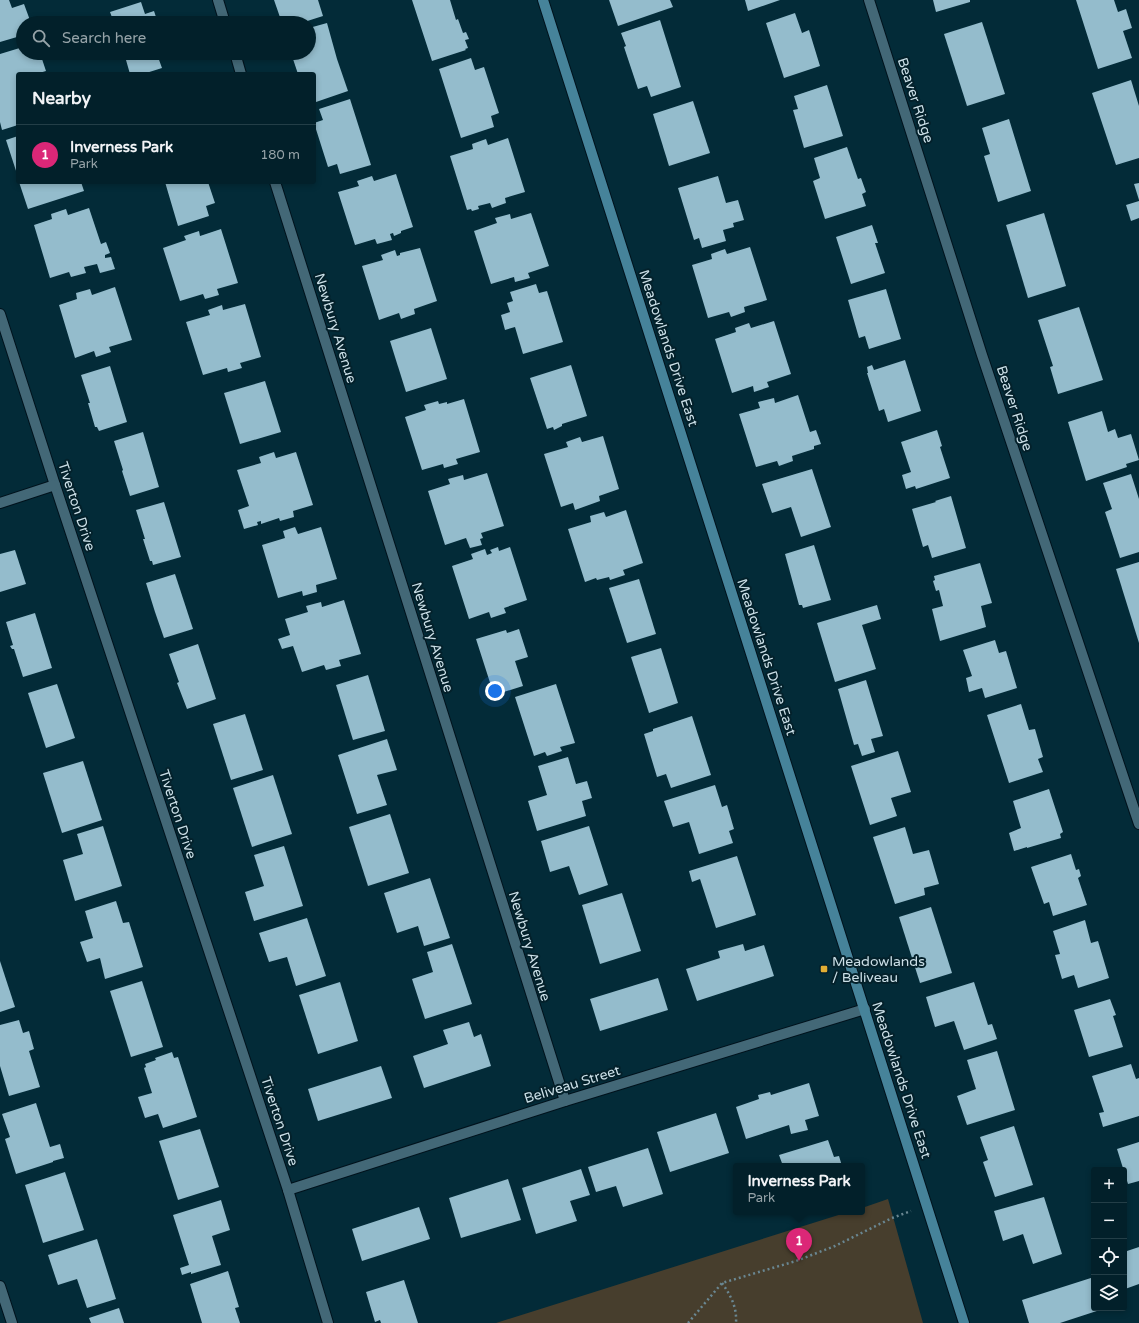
<!DOCTYPE html>
<html lang="en">
<head>
<meta charset="utf-8">
<style>
	body { margin:0; font-family:"Varela Round",sans-serif; background:#102d36; color:#f1f3f6 }
	.controls { position:absolute; right:12px; bottom:12px; display:grid; overflow:hidden; border-radius:4px; box-shadow:0 2px 6px #0003 }
	.controls button { width:36px; height:36px; display:grid; place-items:center; padding:0; border:0; border-bottom:1px solid #233e47; background:#02202a; color:#f1f3f6; font:20px sans-serif }
	.you { position:absolute; left:495px; top:691px; width:14px; height:14px; margin:-10px; border:3px solid #fff; border-radius:50%; background:#1a73e8; box-shadow:0 0 0 6px #1a73e833 }
	.badge { display:grid; place-items:center; width:26px; height:26px; border-radius:50%; background:#db2777; color:#fff; font-size:13px; font-weight:700 }
	.pin { position:absolute; translate:-50% -33px; filter:drop-shadow(0 1px 2px #0008) }
	.pin::after { content:''; position:absolute; top:21px; width:14px; height:12px; background:inherit; clip-path:polygon(0 0,100% 0,50% 100%) }
	.popup { position:absolute; left:733px; top:1163px; width:132px; height:52px; box-sizing:border-box; display:grid; place-content:center; border-radius:4px; background:#02202a; filter:drop-shadow(0 1px 3px #0005); font-size:13px; white-space:nowrap; color:#96a3a8 }
	.popup b { font-size:15px; color:#f1f3f6 }
	.popup::after { content:''; position:absolute; left:50%; top:100%; margin-left:-8px; border:8px solid transparent; border-top-color:#02202a }
	.list { margin:0; padding:0; list-style:none }
	h2 { display:flex; justify-content:space-between; align-items:center; height:52px; margin:0; padding:0 16px; font-size:17px }
	h2 small { font-size:13px; font-weight:400; color:#96a3a8 }
	.list li { display:grid; grid-template-columns:26px 1fr auto; gap:12px; align-items:center; box-sizing:border-box; height:60px; padding:0 16px; border-top:1px solid #233e47 }
	.list b { display:block; font-size:15px; white-space:nowrap }
	.list p { margin:0; font-size:13px; white-space:nowrap; color:#96a3a8 }
	.list em { font-size:13px; font-style:normal; color:#96a3a8 }
	.icon { flex:none; width:22px; height:22px; fill:none; stroke:currentColor; stroke-width:2; stroke-linecap:round; stroke-linejoin:round }
	.map { position:relative; flex:none; width:1139px; height:1323px; overflow:hidden }
	.search { position:absolute; background:#02202a; box-shadow:0 2px 6px #0003; left:16px; top:16px; width:300px; height:44px; display:flex; align-items:center; gap:10px; box-sizing:border-box; padding:0 14px; border-radius:22px; color:#96a3a8; font-size:15px }
	.panel { position:absolute; background:#02202a; box-shadow:0 2px 6px #0003; left:16px; top:72px; width:300px; height:112px; border-radius:4px }
	.map>svg:first-child { display:block }
	.green { fill:#473e2d }
	.building { fill:#94bccc }
	.lines { fill:none; stroke-linecap:round; stroke-linejoin:round }
	.minor-casing { stroke:#00121c; stroke-width:12 }
	.secondary-casing { stroke:#00121c; stroke-width:12 }
	.path { stroke:#6a8792; stroke-width:2.5; stroke-dasharray:2 3; stroke-linecap:butt }
	.minor { stroke:#436877; stroke-width:10 }
	.secondary { stroke:#46839a; stroke-width:10 }
	.poi-dot { fill:#e2ae34; stroke:#04212b; stroke-width:1.5 }
	.labels { text-anchor:middle; stroke-width:4; stroke-linejoin:round; paint-order:stroke }
	.street-label { font-size:14px; fill:#cbdfe7; stroke:#04212b }
	.poi-label { font-size:14px; fill:#cbdfe7; stroke:#04212b; text-anchor:start }
</style>
</head>
<body>
<div class="map">
<svg width="1139" height="1323" viewBox="0 0 1139 1323">
	<rect width="100%" height="100%" fill="#032b38"/>
	<polygon class="green" points="888,1199 923,1323 496,1323 848,1212 862,1212 862,1208"/>
	<g class="building">
		<polygon points="0,0 9,0 12,8 24,4 31,23 23,23 23,41 19,42 17,37 0,42"/>
		<polygon points="274,0 318,0 323,16 301,23 282,23"/>
		<polygon points="412,0 450,0 456,20 458,19 463,33 466,32 469,39 465,40 468,48 465,49 466,50 432,61"/>
		<polygon points="609,0 670,0 673,7 618,26"/>
		<polygon points="745,0 780,0 748,11"/>
		<polygon points="933,0 970,0 970,2 936,12"/>
		<polygon points="1076,0 1114,0 1118,12 1126,9 1132,28 1123,31 1132,58 1098,69"/>
		<polygon points="141,2 145,14 154,11 158,23 114,23 110,12"/>
		<polygon points="795,13 802,33 809,30 820,66 784,78 766,23"/>
		<polygon points="660,20 681,87 651,97 647,86 638,89 624,47 626,46 621,33"/>
		<polygon points="982,22 1005,94 967,106 944,34"/>
		<polygon points="327,23 337,59 348,91 316,102 314,97 314,74 298,74 291,53 309,53 309,28"/>
		<polygon points="23,47 23,53 40,53 46,71 36,74 18,74 18,125 2,130 0,122 0,54"/>
		<polygon points="124,53 169,53 158,57 162,68 143,74 130,74"/>
		<polygon points="471,58 475,70 484,67 499,113 491,116 494,127 461,138 439,69"/>
		<polygon points="1131,80 1139,106 1139,158 1116,165 1092,93"/>
		<polygon points="827,85 843,136 804,148 793,110 798,109 794,96"/>
		<polygon points="350,99 371,165 340,174 337,164 328,167 314,123 323,120 319,109"/>
		<polygon points="693,101 710,153 669,166 653,114"/>
		<polygon points="1009,119 1031,191 998,202 984,156 990,154 982,128"/>
		<polygon points="18,136 18,177 6,140"/>
		<polygon points="508,138 525,192 505,198 506,203 492,208 490,203 478,206 479,209 472,211 471,209 467,210 450,156 473,149 472,144 486,139 488,145"/>
		<polygon points="847,147 858,179 861,178 866,192 862,194 866,206 825,219 813,181 820,178 814,158"/>
		<polygon points="396,174 413,227 401,231 401,233 394,236 393,233 390,234 392,240 377,244 375,239 355,245 338,192 359,186 357,181 372,176 374,181"/>
		<polygon points="718,176 726,203 738,200 744,220 733,223 734,227 723,230 726,241 702,248 699,238 694,240 678,188"/>
		<polygon points="19,182 81,182 84,191 28,209"/>
		<polygon points="165,182 208,182 215,203 206,206 209,216 178,226"/>
		<polygon points="1139,183 1139,200 1134,184"/>
		<polygon points="1139,201 1139,218 1131,221 1126,205"/>
		<polygon points="89,208 101,244 106,242 110,253 105,255 105,258 111,257 115,269 100,273 97,264 84,267 86,273 71,277 69,272 50,278 34,225 52,219 51,214 66,209 68,215"/>
		<polygon points="531,213 549,266 528,273 530,278 515,282 514,277 491,284 474,231 497,223 495,218 510,214 511,219"/>
		<polygon points="1044,213 1066,286 1028,298 1006,225"/>
		<polygon points="872,225 878,243 875,243 885,273 851,284 836,237"/>
		<polygon points="221,229 238,283 217,289 219,295 205,299 203,294 180,301 163,248 186,240 184,236 199,231 200,236"/>
		<polygon points="750,247 767,300 744,307 745,312 731,317 729,312 708,318 692,265 712,259 711,254 725,249 727,254"/>
		<polygon points="420,248 437,301 414,309 415,314 401,319 399,313 379,320 362,266 383,260 381,255 395,250 397,256 400,255 400,253"/>
		<polygon points="536,284 539,293 547,291 563,342 523,354 515,327 505,330 501,315 510,312 507,303 513,301 510,292"/>
		<polygon points="115,287 132,340 109,347 111,352 96,357 94,351 75,358 59,305 77,299 76,293 90,289 92,295"/>
		<polygon points="886,289 901,339 869,349 865,336 859,338 848,300"/>
		<polygon points="245,304 261,357 240,363 242,368 228,372 227,368 203,375 186,322 210,315 208,310 222,305 223,310"/>
		<polygon points="1079,307 1103,380 1058,394 1050,367 1053,366 1038,320"/>
		<polygon points="774,321 791,374 767,382 769,387 754,392 753,386 732,393 715,339 736,332 735,328 749,323 751,328"/>
		<polygon points="431,328 447,379 406,392 390,341"/>
		<polygon points="905,360 921,411 888,422 884,409 879,411 867,373 868,373 867,367 872,365 874,370"/>
		<polygon points="571,365 587,416 562,424 562,426 554,430 553,427 547,429 530,378"/>
		<polygon points="110,366 127,422 99,431 97,427 95,427 88,403 90,403 81,375"/>
		<polygon points="265,381 281,432 240,444 224,393"/>
		<polygon points="798,395 810,432 816,430 821,444 814,446 814,449 792,456 793,461 779,466 777,461 756,467 739,414 760,408 758,402 774,398 775,403"/>
		<polygon points="464,399 480,452 456,459 458,464 444,468 443,464 422,470 405,417 426,410 424,405 438,401 439,404 447,402 447,404"/>
		<polygon points="1102,411 1108,432 1115,429 1118,438 1131,434 1139,460 1126,464 1127,467 1086,481 1068,422"/>
		<polygon points="937,430 942,446 940,447 950,478 916,489 915,486 906,489 902,475 911,472 901,442"/>
		<polygon points="143,432 159,487 130,496 122,471 123,470 114,441"/>
		<polygon points="603,436 619,489 599,496 600,501 575,510 573,503 561,507 544,454 568,447 566,442 580,437 582,442"/>
		<polygon points="274,452 276,458 296,452 313,505 293,511 294,517 280,521 279,518 261,524 261,521 257,522 258,525 244,529 238,510 249,506 237,470 261,463 259,457"/>
		<polygon points="812,469 831,527 801,537 791,507 772,513 762,484"/>
		<polygon points="487,473 504,526 481,533 483,538 480,539 482,545 470,548 466,538 445,545 428,491 450,484 448,479 463,475 464,480"/>
		<polygon points="1131,474 1139,499 1139,552 1120,558 1105,512 1112,509 1103,483"/>
		<polygon points="951,496 966,548 932,558 928,545 923,547 912,509 936,502 935,501"/>
		<polygon points="164,502 181,557 153,565 152,561 150,561 143,539 145,539 136,510"/>
		<polygon points="626,510 643,563 623,570 625,575 610,580 609,577 597,580 596,578 585,582 568,529 591,522 590,516 604,512 606,517"/>
		<polygon points="295,527 298,534 321,527 337,579 316,585 317,592 303,596 302,591 278,598 262,545 285,538 283,531"/>
		<polygon points="814,545 831,600 803,608 802,605 799,605 785,554"/>
		<polygon points="498,547 499,551 510,547 527,600 504,608 506,613 491,618 489,612 469,619 452,566 473,559 471,554 485,549 487,555 492,553 490,550"/>
		<polygon points="15,550 26,584 0,592 0,554"/>
		<polygon points="1139,562 1139,643 1116,569"/>
		<polygon points="980,563 992,603 981,606 986,627 940,641 932,609 943,606 939,590 936,591 933,581 935,580 934,576"/>
		<polygon points="175,574 193,629 164,638 155,612 146,583"/>
		<polygon points="639,579 656,634 627,643 609,588"/>
		<polygon points="344,600 361,654 339,660 341,666 326,670 324,665 302,672 293,646 282,649 278,639 290,635 285,619 308,612 306,606 321,602 322,607"/>
		<polygon points="877,605 881,619 862,625 876,669 835,682 817,623"/>
		<polygon points="35,613 52,668 23,677 14,649 12,649 10,646 13,645 6,622"/>
		<polygon points="519,629 528,657 515,661 523,686 494,695 476,639 506,630 507,633"/>
		<polygon points="995,640 999,653 1006,651 1017,688 985,698 982,688 969,692 966,678 972,676 963,650"/>
		<polygon points="198,644 216,699 187,709 177,683 179,682 169,654"/>
		<polygon points="661,648 678,703 649,713 631,657"/>
		<polygon points="368,675 385,731 353,740 336,685"/>
		<polygon points="866,680 883,736 871,739 875,752 862,756 858,744 854,745 838,689"/>
		<polygon points="57,684 75,738 46,748 28,693"/>
		<polygon points="556,684 575,743 560,747 562,751 547,756 545,752 534,756 515,697"/>
		<polygon points="1021,704 1029,730 1035,729 1043,757 1038,759 1043,772 1009,783 987,715"/>
		<polygon points="245,714 263,770 231,780 213,724"/>
		<polygon points="692,716 711,775 671,788 666,774 657,777 644,734 653,731 653,729"/>
		<polygon points="387,739 397,770 377,775 387,805 357,814 338,755"/>
		<polygon points="898,751 911,792 891,798 897,816 870,825 851,766"/>
		<polygon points="568,757 576,784 587,781 592,798 582,801 586,816 537,831 528,801 547,795 538,766"/>
		<polygon points="83,761 102,820 62,833 43,773"/>
		<polygon points="273,775 292,834 252,847 233,788"/>
		<polygon points="715,785 722,807 727,805 734,829 729,831 733,843 699,854 689,822 673,827 664,801"/>
		<polygon points="1049,789 1063,832 1060,834 1061,838 1027,848 1027,847 1014,851 1009,833 1021,828 1013,801"/>
		<polygon points="390,814 409,873 368,886 349,827"/>
		<polygon points="103,826 122,886 75,901 63,860 83,854 77,834"/>
		<polygon points="589,826 608,885 579,895 569,866 550,872 541,841"/>
		<polygon points="905,827 913,854 929,850 939,884 924,888 925,895 895,904 873,837"/>
		<polygon points="284,846 303,906 254,921 245,892 264,886 254,855"/>
		<polygon points="1071,854 1076,870 1079,869 1081,876 1078,878 1087,905 1053,916 1049,902 1044,904 1031,867"/>
		<polygon points="737,856 756,915 716,928 700,879 692,882 689,871"/>
		<polygon points="430,878 450,938 424,946 418,926 397,933 384,893"/>
		<polygon points="622,893 641,951 600,964 582,905"/>
		<polygon points="116,901 123,923 129,922 143,967 105,979 100,958 87,962 80,942 93,938 85,911"/>
		<polygon points="931,907 952,973 920,983 899,917"/>
		<polygon points="307,918 326,976 296,986 287,957 269,962 259,933"/>
		<polygon points="1085,920 1091,943 1098,941 1109,978 1078,988 1074,975 1062,979 1055,955 1060,954 1053,931"/>
		<polygon points="452,944 472,1004 425,1019 412,979 433,972 427,952"/>
		<polygon points="743,944 745,951 764,945 774,976 697,1001 686,969 720,958 718,951"/>
		<polygon points="0,961 15,1007 0,1012"/>
		<polygon points="658,978 668,1010 600,1031 590,999"/>
		<polygon points="142,981 163,1047 131,1057 110,991"/>
		<polygon points="340,982 358,1041 318,1054 299,995"/>
		<polygon points="974,982 988,1025 992,1024 997,1039 964,1050 954,1021 935,1027 926,997"/>
		<polygon points="1110,999 1116,1015 1113,1016 1123,1047 1089,1057 1074,1010"/>
		<polygon points="19,1020 23,1033 29,1031 34,1049 29,1051 40,1087 9,1096 0,1066 0,1025"/>
		<polygon points="469,1022 474,1037 481,1034 491,1066 424,1088 413,1056 448,1044 443,1030"/>
		<polygon points="997,1051 1015,1110 967,1125 957,1096 976,1089 967,1060"/>
		<polygon points="172,1052 174,1058 178,1057 197,1117 163,1128 158,1114 145,1118 138,1097 152,1093 144,1068 146,1067 145,1064 156,1060 155,1058"/>
		<polygon points="1131,1064 1136,1079 1139,1078 1139,1116 1103,1127 1099,1113 1104,1112 1092,1076"/>
		<polygon points="381,1066 392,1098 318,1121 308,1089"/>
		<polygon points="809,1083 819,1116 805,1120 808,1130 791,1134 789,1125 746,1139 736,1107 759,1099 758,1095 770,1092 771,1095"/>
		<polygon points="36,1103 50,1147 60,1144 64,1158 53,1161 53,1162 16,1174 5,1139 10,1137 2,1114"/>
		<polygon points="716,1113 729,1153 670,1172 657,1132"/>
		<polygon points="1014,1126 1033,1185 995,1197 983,1162 988,1160 980,1137"/>
		<polygon points="200,1129 219,1187 178,1200 159,1141"/>
		<polygon points="828,1140 834,1157 839,1156 842,1166 783,1166 779,1155"/>
		<polygon points="1139,1142 1139,1181 1128,1184 1117,1149"/>
		<polygon points="648,1148 663,1194 623,1207 616,1186 596,1192 588,1167"/>
		<polygon points="581,1169 590,1195 570,1201 577,1221 536,1234 522,1188"/>
		<polygon points="65,1172 84,1230 43,1243 25,1185"/>
		<polygon points="508,1179 521,1220 461,1238 449,1198"/>
		<polygon points="1044,1197 1062,1254 1033,1264 1023,1234 1003,1241 994,1211"/>
		<polygon points="221,1200 230,1230 212,1236 221,1265 191,1274 191,1272 182,1275 180,1268 189,1265 173,1215"/>
		<polygon points="419,1207 430,1239 362,1261 352,1229"/>
		<polygon points="97,1239 116,1299 87,1308 77,1279 58,1285 48,1255"/>
		<polygon points="1139,1247 1139,1284 1125,1289 1124,1252"/>
		<polygon points="228,1271 239,1307 235,1308 240,1323 202,1323 190,1284"/>
		<polygon points="1094,1277 1094,1308 1106,1308 1060,1323 1029,1323 1022,1300"/>
		<polygon points="404,1280 418,1323 381,1323 380,1320 375,1322 366,1292"/>
		<polygon points="119,1308 124,1323 91,1323 89,1318"/>
	</g>
	<g class="lines">
		<g class="minor-casing">
			<g id="minor">
				<polyline points="218,0 225,23"/>
				<polyline points="869,0 982,355 1139,824"/>
				<polyline points="235,53 241,74"/>
				<polyline points="275,182 565,1101"/>
				<polyline points="0,314 55,485 288,1190 328,1323"/>
				<polyline points="0,503 55,485"/>
				<polyline points="288,1190 565,1101 865,1009"/>
				<polyline points="0,1286 12,1323"/>
			</g>
		</g>
		<g class="secondary-casing">
			<polyline id="secondary" points="543,0 964,1323"/>
		</g>
		<g class="path">
			<path d="M 722,1283 C 731,1296 737,1307 736,1323"/>
			<polyline points="688,1323 722,1283 796,1261 835,1246 892,1218 911,1211"/>
		</g>
		<use href="#minor" class="minor"/>
		<use href="#secondary" class="secondary"/>
	</g>
	<rect class="poi-dot" x="820" y="965" width="8" height="8" rx="2"/>
	<g class="labels">
		<g class="street-label">
			<text transform="translate(916 100) rotate(72)" y="5">Beaver Ridge</text>
			<text transform="translate(336 328) rotate(73)" y="5">Newbury Avenue</text>
			<text transform="translate(669 348) rotate(72)" y="5">Meadowlands Drive East</text>
			<text transform="translate(1015 408) rotate(72)" y="5">Beaver Ridge</text>
			<text transform="translate(77 506) rotate(72)" y="5">Tiverton Drive</text>
			<text transform="translate(433 637) rotate(73)" y="5">Newbury Avenue</text>
			<text transform="translate(767 657) rotate(72)" y="5">Meadowlands Drive East</text>
			<text transform="translate(178 814) rotate(72)" y="5">Tiverton Drive</text>
			<text transform="translate(530 946) rotate(73)" y="5">Newbury Avenue</text>
			<text transform="translate(902 1080) rotate(72)" y="5">Meadowlands Drive East</text>
			<text transform="translate(572 1084) rotate(-17)" y="5">Beliveau Street</text>
			<text transform="translate(280 1121) rotate(72)" y="5">Tiverton Drive</text>
		</g>
		<g class="poi-label">
			<text x="832" y="966">Meadowlands<tspan x="832" dy="16">/ Beliveau</tspan></text>
		</g>
	</g>
</svg>
<div class="controls">
<button>+</button>
<button>−</button>
<button><svg class="icon" aria-label="locate" viewBox="0 0 24 24"><circle cx="12" cy="12" r="6"/><path d="M12 2v4M12 18v4M2 12h4M18 12h4"/></svg></button>
<button><svg class="icon" aria-label="layers" viewBox="0 0 24 24"><path d="M12 4l9 5-9 5-9-5zM3 14l9 5 9-5"/></svg></button>
</div>
<div class="you"></div>
<div class="pin badge" style="left:799px;top:1261px">1</div>
<div class="popup"><b>Inverness Park</b>Park</div>
<div class="search"><svg class="icon" aria-label="search" viewBox="0 0 24 24"><circle cx="10" cy="10" r="6"/><path d="M15 15l6 6"/></svg>Search here</div>
<section class="panel">
<h2>Nearby<small></small></h2>
<ul class="list">
<li><span class="badge">1</span><div><b>Inverness Park</b><p>Park</p></div><em>180 m</em></li>
</ul>
</section>
</div>
</body>
</html>
